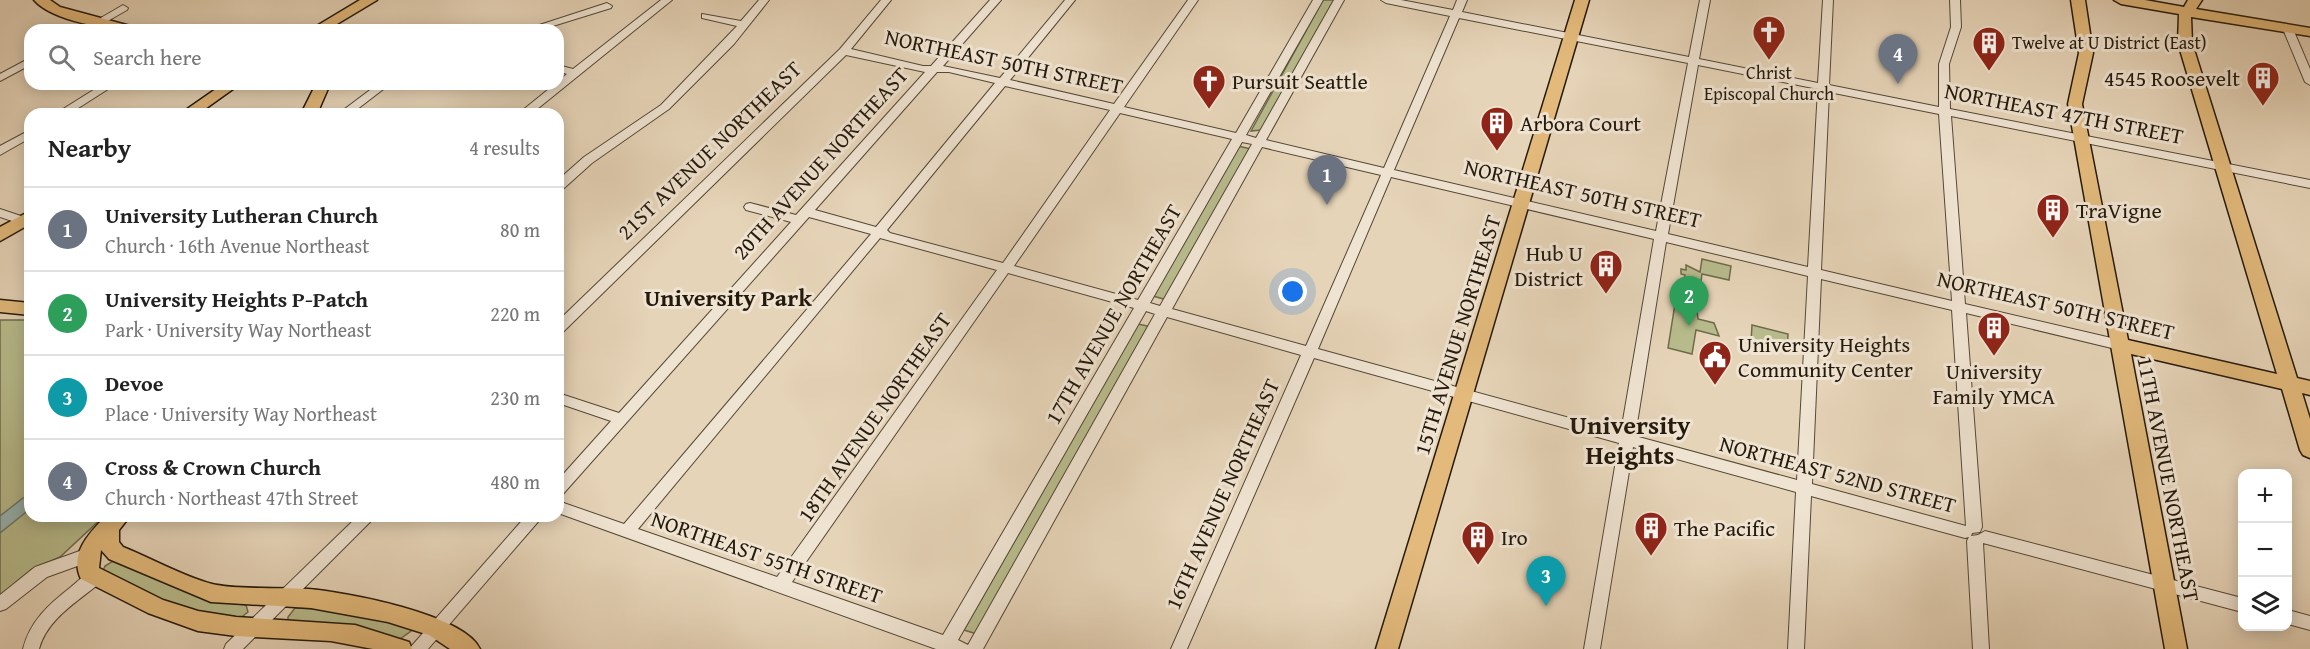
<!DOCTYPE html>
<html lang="en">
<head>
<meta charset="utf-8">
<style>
	body { margin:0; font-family:"Gentium Book Plus",serif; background:#f2f2f2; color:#222 }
	.controls { position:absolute; right:18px; bottom:18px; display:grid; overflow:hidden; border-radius:12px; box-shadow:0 3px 15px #0003 }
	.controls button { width:54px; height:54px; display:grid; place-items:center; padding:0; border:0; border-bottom:2px solid #e0e0e0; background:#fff; color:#222; font:30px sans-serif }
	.you { position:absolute; left:1293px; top:292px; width:21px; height:21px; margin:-15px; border:4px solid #fff; border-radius:50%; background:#1a73e8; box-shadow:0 0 0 9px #1a73e833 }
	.badge { display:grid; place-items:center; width:39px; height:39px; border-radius:50%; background:#8f2418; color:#fff; font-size:20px; font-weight:700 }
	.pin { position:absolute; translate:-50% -50px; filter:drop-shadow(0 2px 3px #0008) }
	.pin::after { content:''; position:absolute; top:32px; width:21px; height:18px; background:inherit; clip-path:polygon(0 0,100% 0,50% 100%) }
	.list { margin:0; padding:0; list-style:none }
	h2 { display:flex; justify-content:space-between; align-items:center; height:78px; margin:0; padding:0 24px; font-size:26px }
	h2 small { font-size:20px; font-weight:400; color:#767676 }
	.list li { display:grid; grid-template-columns:39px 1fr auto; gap:18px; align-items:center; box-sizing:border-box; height:84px; padding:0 24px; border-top:2px solid #e0e0e0 }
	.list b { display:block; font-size:22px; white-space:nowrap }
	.list p { margin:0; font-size:20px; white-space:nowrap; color:#767676 }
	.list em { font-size:20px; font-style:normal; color:#767676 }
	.icon { flex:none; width:33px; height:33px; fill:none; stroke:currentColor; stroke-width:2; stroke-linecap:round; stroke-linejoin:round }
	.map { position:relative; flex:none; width:2310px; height:649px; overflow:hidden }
	.search { position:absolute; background:#fff; box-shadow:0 3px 15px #0003; left:24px; top:24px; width:540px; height:66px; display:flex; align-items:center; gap:15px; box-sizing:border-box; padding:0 21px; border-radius:18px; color:#767676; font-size:22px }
	.panel { position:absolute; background:#fff; box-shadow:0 3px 15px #0003; left:24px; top:108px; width:540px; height:414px; border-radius:18px }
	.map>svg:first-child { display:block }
	.green { fill:#b8bc8d; stroke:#6e6b4c; stroke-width:1.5 }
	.water { fill:#97b7b4; stroke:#697871; stroke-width:1.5 }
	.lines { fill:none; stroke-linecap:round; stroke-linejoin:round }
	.minor-casing { stroke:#544837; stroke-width:2 }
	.major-casing { stroke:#241a0c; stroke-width:3 }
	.minor { fill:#efe3d1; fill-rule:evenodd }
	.major { fill:#e3ba7c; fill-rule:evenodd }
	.labels { text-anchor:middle; stroke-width:6; stroke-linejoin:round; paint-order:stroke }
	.far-poi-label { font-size:18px; fill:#241a0c; stroke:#efe3d1; text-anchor:start }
	.street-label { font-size:22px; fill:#241a0c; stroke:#efe3d1 }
	.poi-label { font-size:22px; fill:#241a0c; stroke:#efe3d1; text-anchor:start }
	.neighbourhood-label { font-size:24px; font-weight:bold; fill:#241a0c; stroke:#efe3d1 }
	.quarter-label { font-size:26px; font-weight:bold; fill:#241a0c; stroke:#efe3d1 }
</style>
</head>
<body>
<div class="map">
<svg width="2310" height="649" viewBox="0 0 2310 649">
	<rect width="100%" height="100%" fill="#e6d4b8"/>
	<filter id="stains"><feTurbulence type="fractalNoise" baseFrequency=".00333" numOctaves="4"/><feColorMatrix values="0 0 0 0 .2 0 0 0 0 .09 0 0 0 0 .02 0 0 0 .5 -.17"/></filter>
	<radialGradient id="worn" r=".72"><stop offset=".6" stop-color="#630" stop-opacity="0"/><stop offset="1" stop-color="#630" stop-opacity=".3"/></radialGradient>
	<g class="green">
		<polygon points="1323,0 1334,0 1261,130 1251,131"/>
		<polygon points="1238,146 1251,149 1167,300 1153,296"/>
		<polygon points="1702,259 1731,266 1729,280 1702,274 1698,302 1682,297 1683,289 1678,288 1678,285 1683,285 1685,275 1681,274 1681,269 1686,270 1686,265 1700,272"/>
		<polygon points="1675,304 1697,310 1698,319 1714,323 1719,336 1696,330 1692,354 1668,348"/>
		<polygon points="0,320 30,320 30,516 104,516 60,557 32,569 0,596"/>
		<polygon points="1138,324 1152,327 980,635 964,630"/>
		<polygon points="1752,325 1788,334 1787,352 1751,343"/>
		<polygon points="113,561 229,603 246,605 248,612 238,620 185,611 102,573 105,566"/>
		<polygon points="295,608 342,610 411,628 411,631 400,639 288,622 288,617"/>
	</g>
	<polygon class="water" points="23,498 30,498 30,509 0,533 0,516"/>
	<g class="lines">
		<g class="minor-casing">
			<g id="minor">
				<polygon points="661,0 672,0 531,114 518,114 555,84 558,84 558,81 567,74 558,71 558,65 573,69"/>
				<polygon points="759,0 769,0 734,44 669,109 592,163 562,190 558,191 558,180 584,157 661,105 737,26 702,18 702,14 741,21"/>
				<path d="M 881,0 L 891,0 L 851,49 L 923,66 L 931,66 L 990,0 L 1001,0 L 943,66 L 1000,78 L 1065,0 L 1075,0 L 1010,80 L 1114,104 L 1188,0 L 1198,0 L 1124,107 L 1236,133 L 1313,0 L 1323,0 L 1246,135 L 1256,138 L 1334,0 L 1344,0 L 1266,140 L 1384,168 L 1450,16 L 1386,3 L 1381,0 L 1401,0 L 1453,10 L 1457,0 L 1467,0 L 1462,12 L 1689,57 L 1700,0 L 1710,0 L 1699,59 L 1818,83 L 1823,0 L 1833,0 L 1829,85 L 1939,107 L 1939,64 L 1951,27 L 1950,0 L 1960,0 L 1961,27 L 1949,64 L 1950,109 L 2310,180 L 2310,188 L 1951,116 L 1965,304 L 2120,340 L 2127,345 L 2120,350 L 1966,313 L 1982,527 L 1980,532 L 1972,533 L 1971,536 L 1978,535 L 1985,531 L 2242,598 L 2242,612 L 1983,543 L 1989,649 L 1973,649 L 1967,541 L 1969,537 L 1965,538 L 1811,496 L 1804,649 L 1788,649 L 1796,492 L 1633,447 L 1600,649 L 1584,649 L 1619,443 L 1314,358 L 1187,649 L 1171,649 L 1301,355 L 1167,317 L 983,649 L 936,649 L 558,513 L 558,501 L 624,524 L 871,234 L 809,217 L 563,494 L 558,496 L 558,480 L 611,421 L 558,403 L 558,393 L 619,413 L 791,222 L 746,210 L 744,207 L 746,204 L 750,203 L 796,215 L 925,72 L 846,55 L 563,332 L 558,334 L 558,321 L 840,49 ZM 1459,18 L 1688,63 L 1656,231 L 1394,170 ZM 1698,65 L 1818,89 L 1808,267 L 1668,234 ZM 937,72 L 949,72 L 995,83 L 876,227 L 815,210 ZM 1005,86 L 1110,110 L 1003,263 L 890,233 L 887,230 ZM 1829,92 L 1939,114 L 1952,301 L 1821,270 ZM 1120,113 L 1232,139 L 1138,300 L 1014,266 ZM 1242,142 L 1252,144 L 1160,306 L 1150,303 ZM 1262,147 L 1381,175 L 1306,346 L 1172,309 ZM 1391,177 L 1654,239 L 1621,432 L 1318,349 ZM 880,238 L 997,270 L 777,577 L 638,529 ZM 1666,242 L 1808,276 L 1797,480 L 1635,436 ZM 1008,273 L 1134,308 L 943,635 L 792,582 ZM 1821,279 L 1952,310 L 1966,526 L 1812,484 ZM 1146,311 L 1155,314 L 968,645 L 958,640 Z"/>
				<polygon points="607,3 612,6 611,8 540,30 524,30"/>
				<polygon points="123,5 128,8 127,10 92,30 80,30"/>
				<polygon points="2288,26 2293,29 2310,69 2310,85 2305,82 2283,29"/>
				<polygon points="30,58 30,65 0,81 0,74"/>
				<polygon points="103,84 116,84 69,114 55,114"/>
				<polygon points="378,84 390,84 351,114 338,114"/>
				<polygon points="30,130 30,138 0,155 0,146"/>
				<polygon points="0,209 30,219 30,227 0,217"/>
				<polygon points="358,516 376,516 243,649 224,649 226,644"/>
				<polygon points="526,516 543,516 428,649 409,649"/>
				<polygon points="88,548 94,550 96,555 94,560 47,577 6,609 0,611 0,595 35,567"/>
				<path d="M 94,571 L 100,573 L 102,578 L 100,583 C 77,602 47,619 39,649 L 23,649 C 30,621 49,604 71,587 C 78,581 85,574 94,571 Z"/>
				<polygon points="2288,610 2310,616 2310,630 2288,624"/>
			</g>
		</g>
		<g class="major-casing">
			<g id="major">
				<path d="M 34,0 L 50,0 L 60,7 L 134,27 L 136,30 C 109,30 52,21 34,0 Z"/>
				<polygon points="360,0 377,0 327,30 310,30"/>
				<polygon points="1575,0 1589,0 1398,649 1376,649"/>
				<polygon points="2071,0 2085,0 2093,53 2082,104 2128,340 2277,374 2178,43 2179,14 2121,4 2114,0 2145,0 2184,7 2188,0 2202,0 2196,9 2310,28 2310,36 2191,17 2192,43 2297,378 2310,381 2310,395 2302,393 2310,419 2310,458 2303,455 2300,450 2282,389 2131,354 2187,649 2165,649 2068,104 2079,53"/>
				<polygon points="223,84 240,84 198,114 180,114"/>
				<polygon points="316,84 330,84 317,114 301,114"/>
				<polygon points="30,211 30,224 0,241 0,227"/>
				<polygon points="0,300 30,303 30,315 0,312"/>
				<path d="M 106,516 L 130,516 L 119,530 L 119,542 L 123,547 C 151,558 184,577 212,584 C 238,590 280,587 308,589 C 345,592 464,614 480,649 L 450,649 L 429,635 L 388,622 L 311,608 L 211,602 L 109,559 L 101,550 L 99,568 L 163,600 L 198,611 L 236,617 L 355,625 L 409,642 L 412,649 L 373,649 L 331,641 L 236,636 L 198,631 L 148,613 L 81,579 C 69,554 89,533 106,516 Z"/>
			</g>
		</g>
		<use href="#minor" class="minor"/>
		<use href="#major" class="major"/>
	</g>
	<defs>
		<g id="church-pin" transform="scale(1.725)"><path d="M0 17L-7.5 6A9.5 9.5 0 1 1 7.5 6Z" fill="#8f2418" stroke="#efe3d1"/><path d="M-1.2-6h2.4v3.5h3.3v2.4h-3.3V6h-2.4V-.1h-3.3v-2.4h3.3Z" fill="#fff"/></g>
		<g id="building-pin" transform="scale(1.725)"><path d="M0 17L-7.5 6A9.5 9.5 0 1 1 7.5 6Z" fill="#8f2418" stroke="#efe3d1"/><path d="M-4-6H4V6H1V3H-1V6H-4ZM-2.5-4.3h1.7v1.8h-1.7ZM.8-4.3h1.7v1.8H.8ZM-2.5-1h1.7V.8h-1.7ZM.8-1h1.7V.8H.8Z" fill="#fff"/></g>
		<g id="civic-pin" transform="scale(1.725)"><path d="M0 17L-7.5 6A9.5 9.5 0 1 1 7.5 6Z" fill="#8f2418" stroke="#efe3d1"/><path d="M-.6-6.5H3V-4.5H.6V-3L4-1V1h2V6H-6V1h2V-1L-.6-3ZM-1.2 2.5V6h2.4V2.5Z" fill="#fff"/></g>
	</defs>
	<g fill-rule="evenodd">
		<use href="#church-pin" x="1769" y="32"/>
		<use href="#building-pin" x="1989" y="43"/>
		<use href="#building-pin" x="2263" y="78"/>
		<use href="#church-pin" x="1209" y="81"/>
		<use href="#building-pin" x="1497" y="123"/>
		<use href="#building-pin" x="2053" y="210"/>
		<use href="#building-pin" x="1606" y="266"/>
		<use href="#building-pin" x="1994" y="328"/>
		<use href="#civic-pin" x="1715" y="357"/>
		<use href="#building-pin" x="1651" y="528"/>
		<use href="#building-pin" x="1478" y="537"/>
	</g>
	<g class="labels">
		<g class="far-poi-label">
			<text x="2012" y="49">Twelve at U District (East)</text>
			<text x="1769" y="79" text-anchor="middle">Christ<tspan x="1769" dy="21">Episcopal Church</tspan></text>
		</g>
		<g class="street-label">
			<text transform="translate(1004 61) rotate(12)" y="8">NORTHEAST 50TH STREET</text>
			<text transform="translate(2064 113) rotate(11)" y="8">NORTHEAST 47TH STREET</text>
			<text transform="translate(709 150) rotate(-44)" y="8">21ST AVENUE NORTHEAST</text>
			<text transform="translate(820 163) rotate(-48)" y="8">20TH AVENUE NORTHEAST</text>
			<text transform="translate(1583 193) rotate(13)" y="8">NORTHEAST 50TH STREET</text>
			<text transform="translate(2056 305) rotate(13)" y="8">NORTHEAST 50TH STREET</text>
			<text transform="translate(1113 314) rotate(-60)" y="8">17TH AVENUE NORTHEAST</text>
			<text transform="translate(1457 335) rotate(-73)" y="8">15TH AVENUE NORTHEAST</text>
			<text transform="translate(874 417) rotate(-55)" y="8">18TH AVENUE NORTHEAST</text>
			<text transform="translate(1838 474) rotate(15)" y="8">NORTHEAST 52ND STREET</text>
			<text transform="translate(2169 479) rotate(79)" y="8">11TH AVENUE NORTHEAST</text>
			<text transform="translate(1222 494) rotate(-66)" y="8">16TH AVENUE NORTHEAST</text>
			<text transform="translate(767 557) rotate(19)" y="8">NORTHEAST 55TH STREET</text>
		</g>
		<g class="poi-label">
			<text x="2240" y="86" text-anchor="end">4545 Roosevelt</text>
			<text x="1232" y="89">Pursuit Seattle</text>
			<text x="1520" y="131">Arbora Court</text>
			<text x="2076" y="218">TraVigne</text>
			<text x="1583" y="261" text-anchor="end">Hub U<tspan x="1583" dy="25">District</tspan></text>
			<text x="1738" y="352">University Heights<tspan x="1738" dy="25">Community Center</tspan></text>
			<text x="1994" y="379" text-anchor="middle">University<tspan x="1994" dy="25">Family YMCA</tspan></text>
			<text x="1674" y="536">The Pacific</text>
			<text x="1501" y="545">Iro</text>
		</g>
		<g class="neighbourhood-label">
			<text x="728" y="306">University Park</text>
		</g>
		<g class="quarter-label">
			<text x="1630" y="434">University<tspan x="1630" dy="30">Heights</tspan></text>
		</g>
	</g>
	<rect width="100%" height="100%" filter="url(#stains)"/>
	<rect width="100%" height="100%" fill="url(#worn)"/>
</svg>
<div class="controls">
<button>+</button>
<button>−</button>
<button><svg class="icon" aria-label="layers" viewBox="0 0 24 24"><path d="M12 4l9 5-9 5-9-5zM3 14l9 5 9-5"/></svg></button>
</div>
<div class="you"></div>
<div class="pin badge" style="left:1327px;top:205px;background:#6b7280">1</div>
<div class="pin badge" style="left:1689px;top:326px;background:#2e9e5b">2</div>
<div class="pin badge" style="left:1546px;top:606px;background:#0f9aa8">3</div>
<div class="pin badge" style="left:1898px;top:84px;background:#6b7280">4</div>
<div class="search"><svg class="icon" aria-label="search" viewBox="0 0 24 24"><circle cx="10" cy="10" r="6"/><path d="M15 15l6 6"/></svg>Search here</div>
<section class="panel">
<h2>Nearby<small>4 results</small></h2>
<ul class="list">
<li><span class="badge" style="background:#6b7280">1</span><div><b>University Lutheran Church</b><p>Church · 16th Avenue Northeast</p></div><em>80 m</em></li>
<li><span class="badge" style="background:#2e9e5b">2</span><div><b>University Heights P-Patch</b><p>Park · University Way Northeast</p></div><em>220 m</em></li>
<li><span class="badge" style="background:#0f9aa8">3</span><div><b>Devoe</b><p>Place · University Way Northeast</p></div><em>230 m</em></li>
<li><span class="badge" style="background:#6b7280">4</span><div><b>Cross &amp; Crown Church</b><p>Church · Northeast 47th Street</p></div><em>480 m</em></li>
</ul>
</section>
</div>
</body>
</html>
